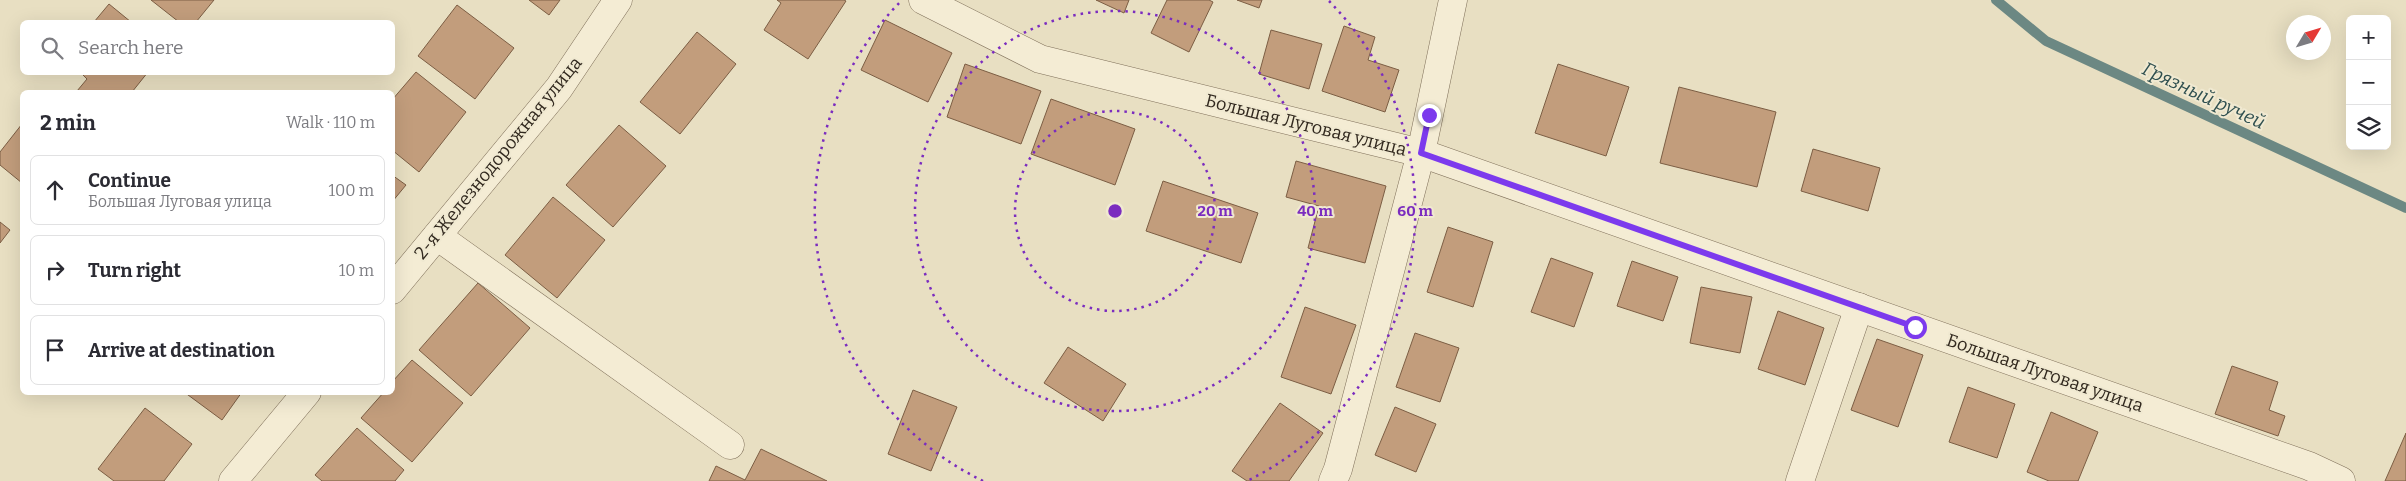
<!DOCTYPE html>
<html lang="en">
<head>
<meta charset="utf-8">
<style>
	body { margin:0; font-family:Bitter,serif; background:#f2f2f3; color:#2b2b33 }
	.controls { position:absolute; right:15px; top:15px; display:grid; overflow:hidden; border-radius:8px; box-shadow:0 5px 20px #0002 }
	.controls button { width:45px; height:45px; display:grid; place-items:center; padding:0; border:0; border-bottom:1px solid #e1e1e2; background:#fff; color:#2b2b33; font:25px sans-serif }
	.compass { position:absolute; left:2286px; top:15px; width:45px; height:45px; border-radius:50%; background:#fff; box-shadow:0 5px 20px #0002; rotate:52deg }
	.stop { position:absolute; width:15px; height:15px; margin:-11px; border:4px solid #7c3aed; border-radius:50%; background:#fff }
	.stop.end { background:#7c3aed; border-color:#fff; box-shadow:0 1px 5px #0008 }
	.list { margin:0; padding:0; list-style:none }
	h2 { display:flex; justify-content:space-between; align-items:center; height:65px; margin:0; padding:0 20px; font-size:21px }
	h2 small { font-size:16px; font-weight:400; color:#7c7c81 }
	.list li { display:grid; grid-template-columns:32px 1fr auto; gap:15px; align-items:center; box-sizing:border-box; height:70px; margin:0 10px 10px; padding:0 10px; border:1px solid #e1e1e2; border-radius:8px }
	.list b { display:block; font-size:19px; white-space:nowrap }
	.list p { margin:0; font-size:16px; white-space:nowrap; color:#7c7c81 }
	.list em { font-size:16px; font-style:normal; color:#7c7c81 }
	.icon { flex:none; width:28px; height:28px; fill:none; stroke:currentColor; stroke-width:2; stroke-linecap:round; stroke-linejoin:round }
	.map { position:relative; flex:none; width:2406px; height:481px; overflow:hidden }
	.search { position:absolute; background:#fff; box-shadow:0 5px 20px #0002; left:20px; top:20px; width:375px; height:55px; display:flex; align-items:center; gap:12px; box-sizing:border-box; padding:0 18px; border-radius:8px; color:#7c7c81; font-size:19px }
	.panel { position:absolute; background:#fff; box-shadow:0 5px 20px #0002; left:20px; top:90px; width:375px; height:305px; border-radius:8px }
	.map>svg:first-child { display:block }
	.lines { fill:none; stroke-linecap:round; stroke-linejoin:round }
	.stream { stroke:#6c8883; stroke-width:10 }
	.building { fill:#c29d7c; stroke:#7c5e44 }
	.minor-casing { stroke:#80715b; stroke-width:29 }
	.minor { stroke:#f4ecd4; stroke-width:28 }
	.route { stroke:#7c3aed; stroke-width:6 }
	.ring { fill:none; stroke:#7b2cbf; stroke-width:2.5; stroke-dasharray:2.5 5 }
	.labels { text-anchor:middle; stroke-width:4; stroke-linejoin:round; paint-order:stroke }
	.street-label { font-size:18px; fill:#31281e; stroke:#f0e9d1 }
	.water-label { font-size:19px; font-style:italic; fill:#2f4f4f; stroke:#f0e9d1 }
	.centre { fill:#7b2cbf; stroke:#f0e9d1; stroke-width:2.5 }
	.ring-label { font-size:15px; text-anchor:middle; font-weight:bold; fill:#7b2cbf; stroke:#f0e9d1; stroke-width:4; stroke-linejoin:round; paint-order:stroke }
</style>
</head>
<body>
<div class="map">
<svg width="2406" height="481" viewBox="0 0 2406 481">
	<rect width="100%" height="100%" fill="#e8dfc2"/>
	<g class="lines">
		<polyline class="stream" points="1996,0 2046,41 2406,208"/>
	</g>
	<g class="building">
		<polygon points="151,0 214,0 196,22 179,22"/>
		<polygon points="529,0 560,0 549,15"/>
		<polygon points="777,0 844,0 846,1 808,59 764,30 781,3"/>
		<polygon points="1096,0 1129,0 1124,13"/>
		<polygon points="1167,0 1209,0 1213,2 1189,52 1151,33"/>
		<polygon points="1237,0 1262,0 1259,8"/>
		<polygon points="109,4 131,22 94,22"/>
		<polygon points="457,5 514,48 475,99 418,56"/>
		<polygon points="885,20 952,53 928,102 861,70"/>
		<polygon points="1344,26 1375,37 1368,60 1399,70 1385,112 1322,91"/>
		<polygon points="1271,30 1322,44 1309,89 1259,74"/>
		<polygon points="697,32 736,64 680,134 640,102"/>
		<polygon points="965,64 1041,91 1021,144 947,117"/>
		<polygon points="1558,64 1629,87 1606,156 1535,133"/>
		<polygon points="80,72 148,72 132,92 79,92 77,91 87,79"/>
		<polygon points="416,72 466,112 419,172 392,150 392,100"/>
		<polygon points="1679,87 1776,112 1757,187 1660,163"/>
		<polygon points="1051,99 1135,129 1115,185 1031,154"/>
		<polygon points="22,124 22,183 0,165 0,152"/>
		<polygon points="619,125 666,166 613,227 566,185"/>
		<polygon points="1813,149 1880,168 1868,211 1801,191"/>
		<polygon points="1296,161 1386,186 1365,263 1308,248 1319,206 1286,197"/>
		<polygon points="392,175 406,185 392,202"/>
		<polygon points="1163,181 1258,213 1241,263 1146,231"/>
		<polygon points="553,197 605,240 557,298 505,255"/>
		<polygon points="0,222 10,230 0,243"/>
		<polygon points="1448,227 1493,242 1473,307 1427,292"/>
		<polygon points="1551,258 1593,273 1574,327 1531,312"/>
		<polygon points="1632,261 1678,277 1663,321 1617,306"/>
		<polygon points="478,283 530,328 471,396 419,350"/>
		<polygon points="1701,287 1752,297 1740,353 1690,343"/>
		<polygon points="1305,307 1356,325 1331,394 1281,377"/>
		<polygon points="1778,311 1824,328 1805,385 1758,369"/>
		<polygon points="1415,333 1459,348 1440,402 1396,387"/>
		<polygon points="1877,339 1923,355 1898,427 1851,410"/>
		<polygon points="1068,347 1126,384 1103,421 1044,383"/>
		<polygon points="412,360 463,403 412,462 361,418 384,392 392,392 392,382"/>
		<polygon points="2232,366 2278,382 2269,410 2285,416 2278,436 2215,414"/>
		<polygon points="1968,387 2015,404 1997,458 1949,442"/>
		<polygon points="913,390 957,407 931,471 888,454"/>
		<polygon points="184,392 242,392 222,420"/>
		<polygon points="1280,403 1323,433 1289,481 1247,481 1232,471"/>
		<polygon points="1395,407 1436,424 1416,472 1375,455"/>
		<polygon points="145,408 192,444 164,481 114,481 98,469"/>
		<polygon points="2051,412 2098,432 2078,481 2049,481 2027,472"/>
		<polygon points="357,428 404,470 395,481 322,481 315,475"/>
		<polygon points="2406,433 2406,481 2385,481"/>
		<polygon points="761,449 827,481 709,481 716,466 745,480"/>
	</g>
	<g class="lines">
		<g class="minor-casing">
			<g id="minor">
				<polyline points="923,0 1040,59 1421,153 2309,466 2341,481"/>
				<polyline points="437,236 730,445"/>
				<polyline points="392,290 559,88 618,0"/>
				<polyline points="233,481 307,392"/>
				<polyline points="1333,481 1338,469 1421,153 1453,0"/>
				<polyline points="1800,481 1859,307"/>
			</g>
		</g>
		<use href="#minor" class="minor"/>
	</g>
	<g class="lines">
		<polyline class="route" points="1429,115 1421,153 1915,327"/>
	</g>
	<g class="ring">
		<circle cx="1115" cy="211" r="100"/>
		<circle cx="1115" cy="211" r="200"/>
		<path d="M983 481A300 300 0 0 1 901 1M1329 1A300 300 0 0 1 1247 481"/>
	</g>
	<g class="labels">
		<g class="street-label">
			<text transform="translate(1306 125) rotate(14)" y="6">Большая Луговая улица</text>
			<text transform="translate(498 158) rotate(-51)" y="6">2-я Железнодорожная улица</text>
			<text transform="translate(2045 373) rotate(19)" y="6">Большая Луговая улица</text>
		</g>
		<g class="water-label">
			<text transform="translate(2204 95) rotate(25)" y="7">Грязный ручей</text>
		</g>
	</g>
	<circle cx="1115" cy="211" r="8" class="centre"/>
	<g class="ring-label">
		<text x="1215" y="216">20 m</text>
		<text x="1315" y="216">40 m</text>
		<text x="1415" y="216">60 m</text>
	</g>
</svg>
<div class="controls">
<button>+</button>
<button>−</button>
<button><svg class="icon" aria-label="layers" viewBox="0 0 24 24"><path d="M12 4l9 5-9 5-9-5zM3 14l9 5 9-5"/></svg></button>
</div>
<svg class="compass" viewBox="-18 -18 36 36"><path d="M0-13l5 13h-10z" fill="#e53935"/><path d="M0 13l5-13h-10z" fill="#7c7c81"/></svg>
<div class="stop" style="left:1915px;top:327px"></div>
<div class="stop end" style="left:1429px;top:115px"></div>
<div class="search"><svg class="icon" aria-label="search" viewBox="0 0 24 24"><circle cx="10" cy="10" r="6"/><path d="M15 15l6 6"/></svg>Search here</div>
<section class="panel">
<h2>2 min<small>Walk · 110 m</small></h2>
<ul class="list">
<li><svg class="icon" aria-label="ahead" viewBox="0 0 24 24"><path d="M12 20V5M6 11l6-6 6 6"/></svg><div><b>Continue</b><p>Большая Луговая улица</p></div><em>100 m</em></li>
<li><svg class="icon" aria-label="right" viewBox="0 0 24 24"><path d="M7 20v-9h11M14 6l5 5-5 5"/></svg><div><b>Turn right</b></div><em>10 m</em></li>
<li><svg class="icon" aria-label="arrive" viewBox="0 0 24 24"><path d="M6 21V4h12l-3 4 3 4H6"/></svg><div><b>Arrive at destination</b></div></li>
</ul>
</section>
</div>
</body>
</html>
